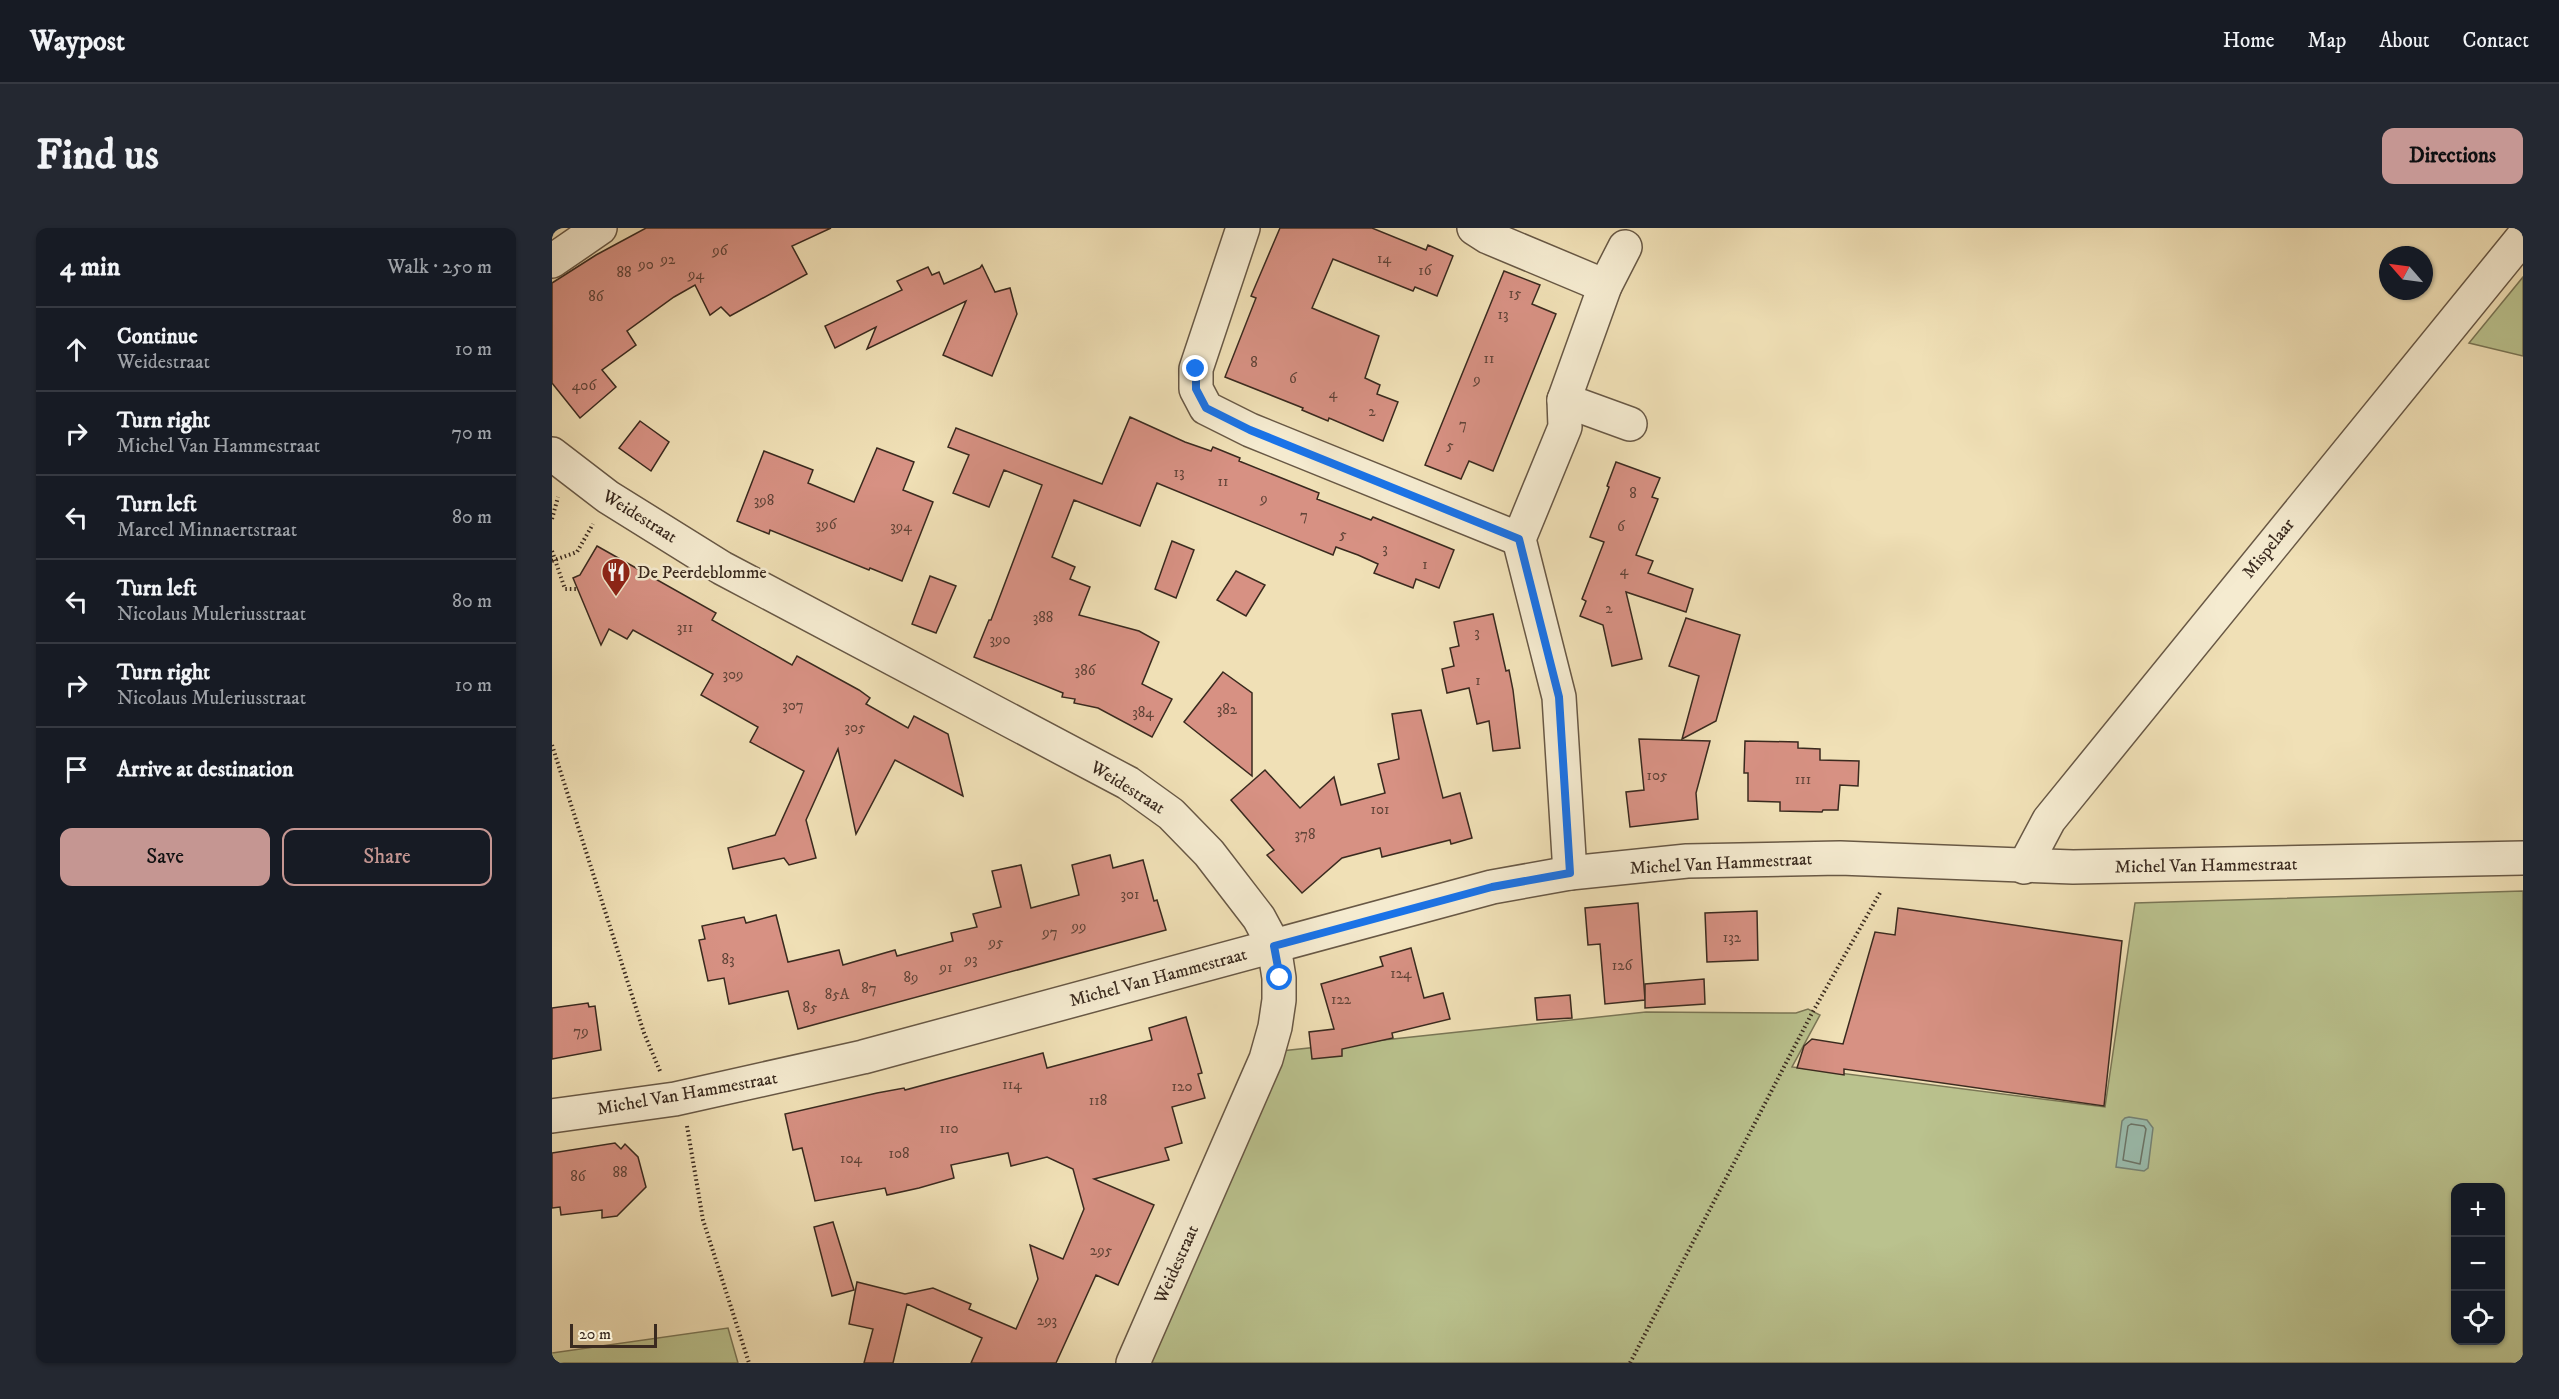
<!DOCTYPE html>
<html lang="en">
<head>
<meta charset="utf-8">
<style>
	body { margin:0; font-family:"IM FELL DW Pica",serif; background:#242831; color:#f1f3f6 }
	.controls { position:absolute; right:18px; bottom:18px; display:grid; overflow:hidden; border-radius:12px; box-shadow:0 2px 4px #0004 }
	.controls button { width:54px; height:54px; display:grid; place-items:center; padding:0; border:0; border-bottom:2px solid #363941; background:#171b24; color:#f1f3f6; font:30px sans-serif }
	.compass { position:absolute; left:1827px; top:18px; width:54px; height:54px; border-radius:50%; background:#171b24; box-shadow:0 2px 4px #0004; rotate:298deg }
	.scale { position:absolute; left:18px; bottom:15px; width:87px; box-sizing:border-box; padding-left:6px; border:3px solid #3a2a1f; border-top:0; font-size:16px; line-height:21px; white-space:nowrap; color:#3a2a1f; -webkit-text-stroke:4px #f5ebd0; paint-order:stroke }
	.stop { position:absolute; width:18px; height:18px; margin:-14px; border:4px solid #1a73e8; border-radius:50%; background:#fff }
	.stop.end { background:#1a73e8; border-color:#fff; box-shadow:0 2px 6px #0008 }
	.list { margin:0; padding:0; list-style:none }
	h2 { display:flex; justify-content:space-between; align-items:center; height:78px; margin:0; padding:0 24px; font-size:26px }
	h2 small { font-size:20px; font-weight:400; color:#9ea1a6 }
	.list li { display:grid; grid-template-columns:39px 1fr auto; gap:18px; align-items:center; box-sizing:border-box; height:84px; padding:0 24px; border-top:2px solid #363941 }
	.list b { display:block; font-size:22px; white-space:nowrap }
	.list p { margin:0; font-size:20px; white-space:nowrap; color:#9ea1a6 }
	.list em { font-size:20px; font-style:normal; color:#9ea1a6 }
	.actions { display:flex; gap:12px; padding:18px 24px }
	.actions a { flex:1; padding:14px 0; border:2px solid #c59692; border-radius:12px; text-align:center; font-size:21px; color:#c59692 }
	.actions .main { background:#c59692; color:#111 }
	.icon { flex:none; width:33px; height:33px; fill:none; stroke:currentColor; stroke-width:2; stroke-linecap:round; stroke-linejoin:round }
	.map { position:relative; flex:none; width:1971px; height:1135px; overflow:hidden; border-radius:12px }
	header { display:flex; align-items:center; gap:36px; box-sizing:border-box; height:84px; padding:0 30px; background:#171b24; border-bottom:2px solid #363941 }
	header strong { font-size:28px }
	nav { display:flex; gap:33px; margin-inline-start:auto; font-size:21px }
	.intro { display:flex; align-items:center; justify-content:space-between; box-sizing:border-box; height:144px; padding:0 36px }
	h1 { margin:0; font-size:42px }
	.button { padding:15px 27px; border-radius:12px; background:#c59692; color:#111; font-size:21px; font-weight:700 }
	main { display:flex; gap:36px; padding:0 36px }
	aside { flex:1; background:#171b24; border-radius:12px; box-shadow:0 2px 4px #0004 }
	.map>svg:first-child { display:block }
	.green { fill:#bac28e; stroke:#7a7656; stroke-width:1.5; fill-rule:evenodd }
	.water { fill:#9abdaf; stroke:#748275; stroke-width:1.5 }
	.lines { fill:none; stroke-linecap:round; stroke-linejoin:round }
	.shore { stroke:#6a7467; stroke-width:1.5 }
	.building { fill:#d79183; stroke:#3a2a1f; stroke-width:1.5 }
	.minor-casing { stroke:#685845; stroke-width:36 }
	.path { stroke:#3a2a1f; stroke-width:4; stroke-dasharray:1.5 3; stroke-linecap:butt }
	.minor { stroke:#f5ebd0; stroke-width:33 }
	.route { stroke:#1a73e8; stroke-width:8 }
	.labels { text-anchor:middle; stroke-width:5; stroke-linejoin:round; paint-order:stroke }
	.number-label { font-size:15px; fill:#614438 }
	.street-label { font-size:18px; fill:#3a2a1f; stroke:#f5ebd0 }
	.poi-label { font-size:18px; fill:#3a2a1f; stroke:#f5ebd0; text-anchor:start }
</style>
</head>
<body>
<header>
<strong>Waypost</strong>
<nav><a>Home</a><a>Map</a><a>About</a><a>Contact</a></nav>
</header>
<div class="intro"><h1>Find us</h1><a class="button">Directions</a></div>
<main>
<aside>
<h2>4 min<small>Walk · 250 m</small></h2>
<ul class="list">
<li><svg class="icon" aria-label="ahead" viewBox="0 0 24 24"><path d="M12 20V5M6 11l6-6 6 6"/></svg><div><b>Continue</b><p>Weidestraat</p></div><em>10 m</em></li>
<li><svg class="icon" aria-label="right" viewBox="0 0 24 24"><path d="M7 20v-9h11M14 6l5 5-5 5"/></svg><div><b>Turn right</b><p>Michel Van Hammestraat</p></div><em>70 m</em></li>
<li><svg class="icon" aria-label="left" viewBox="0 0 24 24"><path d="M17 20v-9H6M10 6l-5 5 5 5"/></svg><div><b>Turn left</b><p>Marcel Minnaertstraat</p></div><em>80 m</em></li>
<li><svg class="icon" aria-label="left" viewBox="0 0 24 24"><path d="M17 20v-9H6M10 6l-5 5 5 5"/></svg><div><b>Turn left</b><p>Nicolaus Muleriusstraat</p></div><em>80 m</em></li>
<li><svg class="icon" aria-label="right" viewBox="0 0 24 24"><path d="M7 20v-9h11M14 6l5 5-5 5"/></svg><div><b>Turn right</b><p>Nicolaus Muleriusstraat</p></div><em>10 m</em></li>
<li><svg class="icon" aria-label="arrive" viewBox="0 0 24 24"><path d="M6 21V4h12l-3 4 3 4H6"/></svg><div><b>Arrive at destination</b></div></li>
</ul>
<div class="actions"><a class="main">Save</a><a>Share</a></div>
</aside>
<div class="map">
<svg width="1971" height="1135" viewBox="0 0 1971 1135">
	<rect width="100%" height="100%" fill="#f0e0b6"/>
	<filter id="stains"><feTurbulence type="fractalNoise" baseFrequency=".00333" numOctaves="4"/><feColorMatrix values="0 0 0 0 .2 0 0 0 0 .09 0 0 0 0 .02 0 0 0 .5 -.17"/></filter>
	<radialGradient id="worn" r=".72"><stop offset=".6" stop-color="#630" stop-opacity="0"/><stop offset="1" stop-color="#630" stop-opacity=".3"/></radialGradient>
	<g class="green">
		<polygon points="1971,49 1971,128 1917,115"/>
		<path d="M 1971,663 L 1971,1135 L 593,1135 L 729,823 L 1094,784 L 1244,785 L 1256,781 L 1268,787 L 1240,839 L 1553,879 L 1583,675 ZM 1904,960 L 1948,960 L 1948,1112 L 1904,1112 Z"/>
		<polygon points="176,1100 186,1135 0,1135 0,1125"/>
	</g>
	<polygon class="water" points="1577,889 1595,892 1601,900 1596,940 1592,943 1564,939 1570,893 1573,890"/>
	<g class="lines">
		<polygon class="shore" points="1579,896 1592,898 1594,901 1588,936 1571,932 1576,898"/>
	</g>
	<g class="building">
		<polygon points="94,0 279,0 240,18 255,46 178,88 169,79 158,87 143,57 122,69 75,103 84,117 50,142 64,159 28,190 0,155 0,55 44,27"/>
		<polygon points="728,0 820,0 874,22 876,17 901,28 885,68 863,59 861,63 781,31 760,80 827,108 813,150 828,157 825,166 846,174 831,213 777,190 776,193 750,182 751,180 673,149 704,70 699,68"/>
		<polygon points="430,37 443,64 458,60 465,86 440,148 391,127 414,73 315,121 324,99 283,120 273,98 350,62 345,53 376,39 380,47 387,44 392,56 428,40"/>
		<polygon points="952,43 988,57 980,76 1004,86 941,243 917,233 909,251 873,237"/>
		<polygon points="578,189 633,214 659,223 661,219 688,230 687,233 767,265 765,271 819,292 821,289 902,322 887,360 864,351 861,360 822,345 826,336 806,327 784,319 781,327 605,255 588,298 522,272 500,329 523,339 518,351 538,359 527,387 587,403 607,414 590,456 620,471 600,509 546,480 522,475 523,471 510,469 511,465 422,429 437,392 439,392 490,257 452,242 437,279 401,265 417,227 396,219 404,200 550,256"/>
		<polygon points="88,193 117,214 99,243 67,220"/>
		<polygon points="325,220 362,234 351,262 381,274 350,353 318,340 317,342 218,302 217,306 185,293 212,223 261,242 256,255 302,274"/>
		<polygon points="1064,234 1108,250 1100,269 1106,271 1084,327 1101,333 1096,345 1141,361 1134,384 1074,364 1090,431 1060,438 1051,397 1028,388 1034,373 1030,371 1052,314 1038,309 1057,259 1055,258"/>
		<polygon points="620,313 642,322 624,370 603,361"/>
		<polygon points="45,318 164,385 160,392 240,437 245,428 307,462 318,470 314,476 356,500 362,488 396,506 411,568 343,532 304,606 286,521 254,592 264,630 237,637 232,630 181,641 176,620 223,607 252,543 198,514 206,499 149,467 161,446 81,402 75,411 57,401 49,417 21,350 28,347"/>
		<polygon points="684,343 713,357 694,388 665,372"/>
		<polygon points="378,348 404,358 384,405 360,396"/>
		<polygon points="941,386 954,443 957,442 961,462 968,520 941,523 937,493 925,496 917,460 895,465 890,441 902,438 898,420 907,418 902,394"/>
		<polygon points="1134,390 1188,407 1164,493 1130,511 1147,448 1117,438"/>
		<polygon points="671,444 700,465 700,548 632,494"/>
		<polygon points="869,482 891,570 908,565 920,610 899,616 898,612 830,629 828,620 790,630 750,665 715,627 722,622 679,572 713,542 748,580 782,549 789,577 833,565 826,536 847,531 840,486"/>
		<polygon points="1087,511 1158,513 1144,565 1146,591 1078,599 1074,564 1092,562"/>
		<polygon points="1193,513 1246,514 1246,520 1268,521 1268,532 1307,533 1306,558 1288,557 1286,582 1271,582 1270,584 1228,583 1228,574 1196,573 1196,545 1192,545"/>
		<polygon points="558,627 561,640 591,632 602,673 605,672 614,702 246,801 236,763 177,776 172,750 156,753 147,712 153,711 150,698 192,689 194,695 224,687 236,734 287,722 291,737 343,722 345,728 401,713 399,705 425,699 421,686 449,679 440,643 469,637 479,680 527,667 520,637"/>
		<polygon points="1086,675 1093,772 1053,776 1048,716 1036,717 1033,680"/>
		<polygon points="1346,680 1570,713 1552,878 1292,841 1292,847 1245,840 1252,818 1260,811 1291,816 1323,704 1343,707"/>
		<polygon points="1205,683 1206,732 1155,734 1153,685"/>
		<polygon points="859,720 872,770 891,765 898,791 840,805 841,810 790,821 790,828 760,831 757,804 782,801 769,756 831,738 828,729"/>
		<polygon points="1152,751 1153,776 1093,780 1093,756"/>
		<polygon points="1018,767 1020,790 985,792 983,770"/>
		<polygon points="36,775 37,779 43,778 49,822 0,831 0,780"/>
		<polygon points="634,789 650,845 646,846 653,870 620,879 630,915 613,920 617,932 542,951 602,977 566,1057 544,1047 504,1135 419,1135 430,1110 355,1076 341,1135 312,1135 321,1101 297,1096 305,1054 353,1066 381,1060 419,1076 417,1081 464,1101 486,1051 478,1017 511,1031 532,981 521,941 495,929 459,938 456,925 399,937 402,950 367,960 335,967 333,960 263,973 250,920 241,922 233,886 325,865 352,860 353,862 491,825 495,840 600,812 597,800"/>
		<polygon points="63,915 69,921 73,916 86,929 94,959 65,988 50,990 50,982 9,987 8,979 0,980 0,925"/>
		<polygon points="281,994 302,1062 280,1068 262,999"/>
	</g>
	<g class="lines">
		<g class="minor-casing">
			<g id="minor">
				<polyline points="691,0 644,141 644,161 654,180 698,202 967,311"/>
				<polyline points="922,0 936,9 1053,58"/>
				<polyline points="0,33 48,0"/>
				<polyline points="1012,172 1078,196"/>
				<polyline points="0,226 56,269 170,340 576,555 619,586 657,625 707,690 722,718 727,750 727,772 723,799 714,831 581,1135"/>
				<polyline points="1472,639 1497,592 1971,9"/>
				<polyline points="1018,645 1007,469 967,311 1013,199 1012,172 1053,58 1073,19"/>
				<polyline points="0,888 123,871 311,829 940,659 1018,645 1135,633 1288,630 1521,639 1971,630"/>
			</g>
		</g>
		<g class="path">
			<polyline points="0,291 6,269"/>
			<polyline points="0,323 13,361 26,361"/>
			<polyline points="0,333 25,324 41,296"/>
			<polyline points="0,517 92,805 108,843"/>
			<polyline points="135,898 151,992 197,1135"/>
			<polyline points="1078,1135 1259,787 1329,663"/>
		</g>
		<use href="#minor" class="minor"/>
	</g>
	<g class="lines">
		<polyline class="route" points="644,141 644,161 654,180 698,202 967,311 1007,469 1018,645 940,659 722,718 728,750"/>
	</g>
	<defs>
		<g id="restaurant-pin" transform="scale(1.5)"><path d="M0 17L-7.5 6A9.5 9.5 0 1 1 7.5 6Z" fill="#8f2418" stroke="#f5ebd0"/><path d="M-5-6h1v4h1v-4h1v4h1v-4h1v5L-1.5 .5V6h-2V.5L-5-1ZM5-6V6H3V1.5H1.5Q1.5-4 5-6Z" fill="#fff"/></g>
	</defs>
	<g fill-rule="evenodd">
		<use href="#restaurant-pin" x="64" y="344"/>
	</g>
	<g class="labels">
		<g class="number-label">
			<text x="168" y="27">96</text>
			<text x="832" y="35">14</text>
			<text x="116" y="36">92</text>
			<text x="94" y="41">90</text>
			<text x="873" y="47">16</text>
			<text x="72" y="49">88</text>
			<text x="144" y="51">94</text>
			<text x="963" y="70">15</text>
			<text x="44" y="73">86</text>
			<text x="951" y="91">13</text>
			<text x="937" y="135">11</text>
			<text x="702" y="139">8</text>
			<text x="741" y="155">6</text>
			<text x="925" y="156">9</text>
			<text x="32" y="162">406</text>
			<text x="781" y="170">4</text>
			<text x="820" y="188">2</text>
			<text x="911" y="201">7</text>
			<text x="898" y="222">5</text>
			<text x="627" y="249">13</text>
			<text x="671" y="258">11</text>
			<text x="1081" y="270">8</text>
			<text x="712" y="275">9</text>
			<text x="212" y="277">398</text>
			<text x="752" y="292">7</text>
			<text x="274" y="301">396</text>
			<text x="349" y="303">394</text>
			<text x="1069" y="303">6</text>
			<text x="791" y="311">5</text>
			<text x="833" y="325">3</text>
			<text x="873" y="341">1</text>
			<text x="1072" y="347">4</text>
			<text x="1057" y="385">2</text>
			<text x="491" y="394">388</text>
			<text x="133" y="404">311</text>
			<text x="925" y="409">3</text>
			<text x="448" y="416">390</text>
			<text x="533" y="447">386</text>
			<text x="181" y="451">309</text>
			<text x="926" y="457">1</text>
			<text x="241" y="482">307</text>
			<text x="675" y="486">382</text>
			<text x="591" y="489">384</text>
			<text x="303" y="504">305</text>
			<text x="1105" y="552">105</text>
			<text x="1251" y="556">111</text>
			<text x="828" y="586">101</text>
			<text x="753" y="611">378</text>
			<text x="578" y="671">301</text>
			<text x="527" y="703">99</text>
			<text x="498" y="709">97</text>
			<text x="1180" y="714">132</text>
			<text x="444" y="719">95</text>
			<text x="176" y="736">83</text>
			<text x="419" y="736">93</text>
			<text x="1070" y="742">126</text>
			<text x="394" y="744">91</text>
			<text x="849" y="750">124</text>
			<text x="359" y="754">89</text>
			<text x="317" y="765">87</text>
			<text x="285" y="771">85A</text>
			<text x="789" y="776">122</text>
			<text x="258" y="784">85</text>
			<text x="29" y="808">79</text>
			<text x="460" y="861">114</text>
			<text x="630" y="863">120</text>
			<text x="546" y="877">118</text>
			<text x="397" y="905">110</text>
			<text x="347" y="930">108</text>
			<text x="299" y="935">104</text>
			<text x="68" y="949">88</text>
			<text x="26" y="953">86</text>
			<text x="549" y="1027">295</text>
			<text x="495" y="1097">293</text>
		</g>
		<g class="street-label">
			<text transform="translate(88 288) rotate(32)" y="6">Weidestraat</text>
			<text transform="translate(1716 320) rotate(-51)" y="6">Mispelaar</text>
			<text transform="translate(576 559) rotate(32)" y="6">Weidestraat</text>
			<text transform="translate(1169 635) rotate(-3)" y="6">Michel Van Hammestraat</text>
			<text transform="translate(1654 637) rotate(-1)" y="6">Michel Van Hammestraat</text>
			<text transform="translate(606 749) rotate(-15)" y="6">Michel Van Hammestraat</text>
			<text transform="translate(135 865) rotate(-10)" y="6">Michel Van Hammestraat</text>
			<text transform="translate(624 1036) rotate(-66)" y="6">Weidestraat</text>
		</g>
		<g class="poi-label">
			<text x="85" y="350">De Peerdeblomme</text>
		</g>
	</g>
	<rect width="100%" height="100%" filter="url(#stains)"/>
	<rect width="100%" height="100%" fill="url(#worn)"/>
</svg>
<div class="controls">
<button>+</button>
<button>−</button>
<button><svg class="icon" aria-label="locate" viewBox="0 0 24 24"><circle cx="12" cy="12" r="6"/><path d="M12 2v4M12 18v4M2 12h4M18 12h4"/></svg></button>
</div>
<svg class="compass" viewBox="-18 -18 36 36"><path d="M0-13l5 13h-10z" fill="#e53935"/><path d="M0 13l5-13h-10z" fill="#9ea1a6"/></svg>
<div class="scale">20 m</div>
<div class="stop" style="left:728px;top:750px"></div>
<div class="stop end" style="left:644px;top:141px"></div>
</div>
</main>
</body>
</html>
